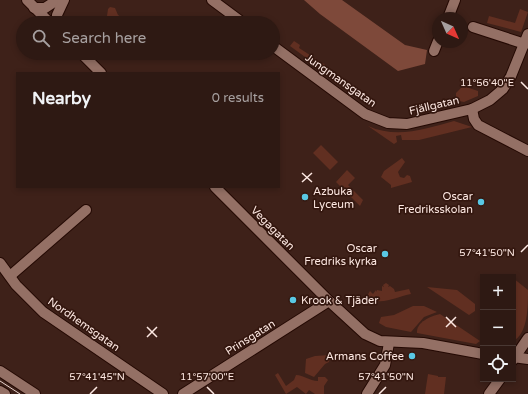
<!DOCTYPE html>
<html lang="en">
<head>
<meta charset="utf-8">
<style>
	body { margin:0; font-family:"Varela Round",sans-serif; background:#3a2621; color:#f1f3f6 }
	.controls { position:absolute; right:12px; bottom:12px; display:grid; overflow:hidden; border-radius:0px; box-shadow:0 2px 6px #0003 }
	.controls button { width:36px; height:36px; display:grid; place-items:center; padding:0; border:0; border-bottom:1px solid #493833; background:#2e1913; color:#f1f3f6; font:20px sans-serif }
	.compass { position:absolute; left:432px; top:12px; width:36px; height:36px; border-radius:50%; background:#2e1913; box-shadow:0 2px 6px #0003; rotate:135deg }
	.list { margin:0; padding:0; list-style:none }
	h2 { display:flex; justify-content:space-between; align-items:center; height:52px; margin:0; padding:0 16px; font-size:17px }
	h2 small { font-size:13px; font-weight:400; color:#a7a0a0 }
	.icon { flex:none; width:22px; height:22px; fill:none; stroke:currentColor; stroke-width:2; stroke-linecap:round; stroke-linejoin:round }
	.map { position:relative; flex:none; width:528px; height:394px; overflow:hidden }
	.search { position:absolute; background:#2e1913; box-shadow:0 2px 6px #0003; left:16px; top:16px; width:264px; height:44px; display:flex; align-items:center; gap:10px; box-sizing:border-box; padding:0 14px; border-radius:22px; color:#a7a0a0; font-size:15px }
	.panel { position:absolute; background:#2e1913; box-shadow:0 2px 6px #0003; left:16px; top:72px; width:264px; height:116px; border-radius:0px }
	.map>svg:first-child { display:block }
	.green { fill:#612f21 }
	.forest { fill:#7e493a }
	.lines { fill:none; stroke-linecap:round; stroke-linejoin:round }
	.minor-casing { stroke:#240903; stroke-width:12 }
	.minor { stroke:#947065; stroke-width:10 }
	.tram { stroke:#e9d3cd; stroke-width:1 }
	.ticks { fill:none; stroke:#fde8e2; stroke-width:1.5 }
	.poi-dot { fill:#59c8e4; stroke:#34170f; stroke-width:1.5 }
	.labels { text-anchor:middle; stroke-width:3.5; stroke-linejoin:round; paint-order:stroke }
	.street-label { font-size:11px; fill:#fde8e2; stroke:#34170f }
	.poi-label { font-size:11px; fill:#fde8e2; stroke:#34170f; text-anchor:end }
	.ticks-label { font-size:10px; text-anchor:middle; fill:#fde8e2; stroke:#34170f; stroke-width:3.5; stroke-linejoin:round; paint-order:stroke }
</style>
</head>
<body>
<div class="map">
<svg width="528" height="394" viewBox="0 0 528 394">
	<rect width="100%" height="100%" fill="#3e2119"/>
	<g class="green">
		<polygon points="110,7 115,8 118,15 129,23 110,23 107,16 108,9"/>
		<polygon points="520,9 528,12 521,32 487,23 489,16 515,23"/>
		<polygon points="294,41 300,45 299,48 327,66 323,70 290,46"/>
		<polygon points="463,86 478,91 478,96 464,102 459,101 456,98 456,93"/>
		<path d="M 454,121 L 472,127 L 419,140 L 402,140 L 401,135 L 396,136 L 397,142 L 394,144 L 368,126 C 397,139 425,129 454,121 Z"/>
		<polygon points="321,145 338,162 330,170 313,153"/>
		<polygon points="402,158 405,162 398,172 400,177 404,178 407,175 410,176 412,182 391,188 391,185 381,177 384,171"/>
		<polygon points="347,170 355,178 348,185 363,200 360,206 336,182"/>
		<path d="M 513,278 L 528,290 C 528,306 528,334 513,341 Z"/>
		<path d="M 386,283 L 389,285 L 388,287 L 390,286 L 394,289 L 395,292 L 409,289 L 411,294 C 397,296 379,308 367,296 L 370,291 L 373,294 L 376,290 L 377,292 L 377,290 L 382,291 L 382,286 L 384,287 L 383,285 Z"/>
		<polygon points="427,287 457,290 475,304 475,311 469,315"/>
		<polygon points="413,306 424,306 437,312 424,317 411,332 386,327 379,323 381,317 394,315"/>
		<path d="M 440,314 L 480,341 L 476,344 L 417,333 C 416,322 431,316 440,314 Z"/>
		<polygon points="330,355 329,362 325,364 314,377 305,373 306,359 315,356"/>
		<path d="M 278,373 L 286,386 L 294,380 L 296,375 C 304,375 309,381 318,381 L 318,377 L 325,377 L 328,380 L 324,386 L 324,394 L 315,394 L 309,390 L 306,394 L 297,387 L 286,394 L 275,375 Z"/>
		<polygon points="428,374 438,376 438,377 446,377 444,394 425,394"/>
	</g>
	<polygon class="forest" points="304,0 342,0 405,45 427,50 425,64 398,71 320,14"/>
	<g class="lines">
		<g class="minor-casing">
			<g id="minor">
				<polyline points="27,0 50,23"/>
				<polyline points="212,0 243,23"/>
				<polyline points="34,8 45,8 57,0"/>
				<polyline points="448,18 455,0"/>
				<polyline points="57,23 57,15 64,0"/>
				<polyline points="473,27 525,44"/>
				<polyline points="273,46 365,114 388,123 407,124 472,109 490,100 503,89 511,76 528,34"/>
				<polyline points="434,51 438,41"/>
				<polyline points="81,53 101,73"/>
				<polyline points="472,109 474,119 478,125 528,151"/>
				<polyline points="215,187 329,301 365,334 380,341 423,343 483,354"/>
				<polyline points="0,263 16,285 43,312 163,394"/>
				<polyline points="10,276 86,210"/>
				<polyline points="513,357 528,359"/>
				<polyline points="513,360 528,338"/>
				<polyline points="0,371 35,394"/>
				<polyline points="0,391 5,394"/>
				<polyline points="183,394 329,301"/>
				<polyline points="367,394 385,365 389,343"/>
				<polyline points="489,394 500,379"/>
			</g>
		</g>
		<use href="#minor" class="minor"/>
		<polyline class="tram" points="0,381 20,394"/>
	</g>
	<path class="ticks" d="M 521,82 L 528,89M 302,173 L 312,182M 302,182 L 312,173M 521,252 L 528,245M 446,317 L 456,327M 147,327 L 157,337M 446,327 L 456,317M 147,337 L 157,327M 207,387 L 214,394M 90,394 L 97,387M 379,394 L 386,387"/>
	<g class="poi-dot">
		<circle cx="305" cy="197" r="4"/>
		<circle cx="481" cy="202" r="4"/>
		<circle cx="385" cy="254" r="4"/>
		<circle cx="293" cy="300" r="4"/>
		<circle cx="412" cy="356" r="4"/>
	</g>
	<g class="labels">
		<g class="street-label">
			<text transform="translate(341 80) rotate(35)" y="4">Jungmansgatan</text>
			<text transform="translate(434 105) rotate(-13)" y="4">Fjällgatan</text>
			<text transform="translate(273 228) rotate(45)" y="4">Vegagatan</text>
			<text transform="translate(84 324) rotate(35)" y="4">Nordhemsgatan</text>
			<text transform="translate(250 337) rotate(-32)" y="4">Prinsgatan</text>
		</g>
		<g class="poi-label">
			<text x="313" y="195" text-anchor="start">Azbuka<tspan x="313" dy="13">Lyceum</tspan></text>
			<text x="473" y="200">Oscar<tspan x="473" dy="13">Fredriksskolan</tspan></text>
			<text x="377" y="252">Oscar<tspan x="377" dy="13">Fredriks kyrka</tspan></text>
			<text x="301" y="304" text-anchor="start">Krook &amp; Tjäder</text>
			<text x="404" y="360">Armans Coffee</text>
		</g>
	</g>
	<g class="ticks-label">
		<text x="487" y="86">11°56'40"E</text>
		<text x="487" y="256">57°41'50"N</text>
		<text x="97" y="380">57°41'45"N</text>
		<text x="207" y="380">11°57'00"E</text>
		<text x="386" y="380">57°41'50"N</text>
	</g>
</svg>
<div class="controls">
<button>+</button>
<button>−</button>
<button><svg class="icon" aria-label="locate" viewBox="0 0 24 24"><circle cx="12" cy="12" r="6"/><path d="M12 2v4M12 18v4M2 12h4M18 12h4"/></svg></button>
</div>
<svg class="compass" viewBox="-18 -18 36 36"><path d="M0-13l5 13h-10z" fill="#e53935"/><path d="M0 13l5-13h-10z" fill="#a7a0a0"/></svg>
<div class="search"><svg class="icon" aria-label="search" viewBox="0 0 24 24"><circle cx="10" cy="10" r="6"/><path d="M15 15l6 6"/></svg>Search here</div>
<section class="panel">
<h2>Nearby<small>0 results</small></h2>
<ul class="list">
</ul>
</section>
</div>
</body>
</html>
